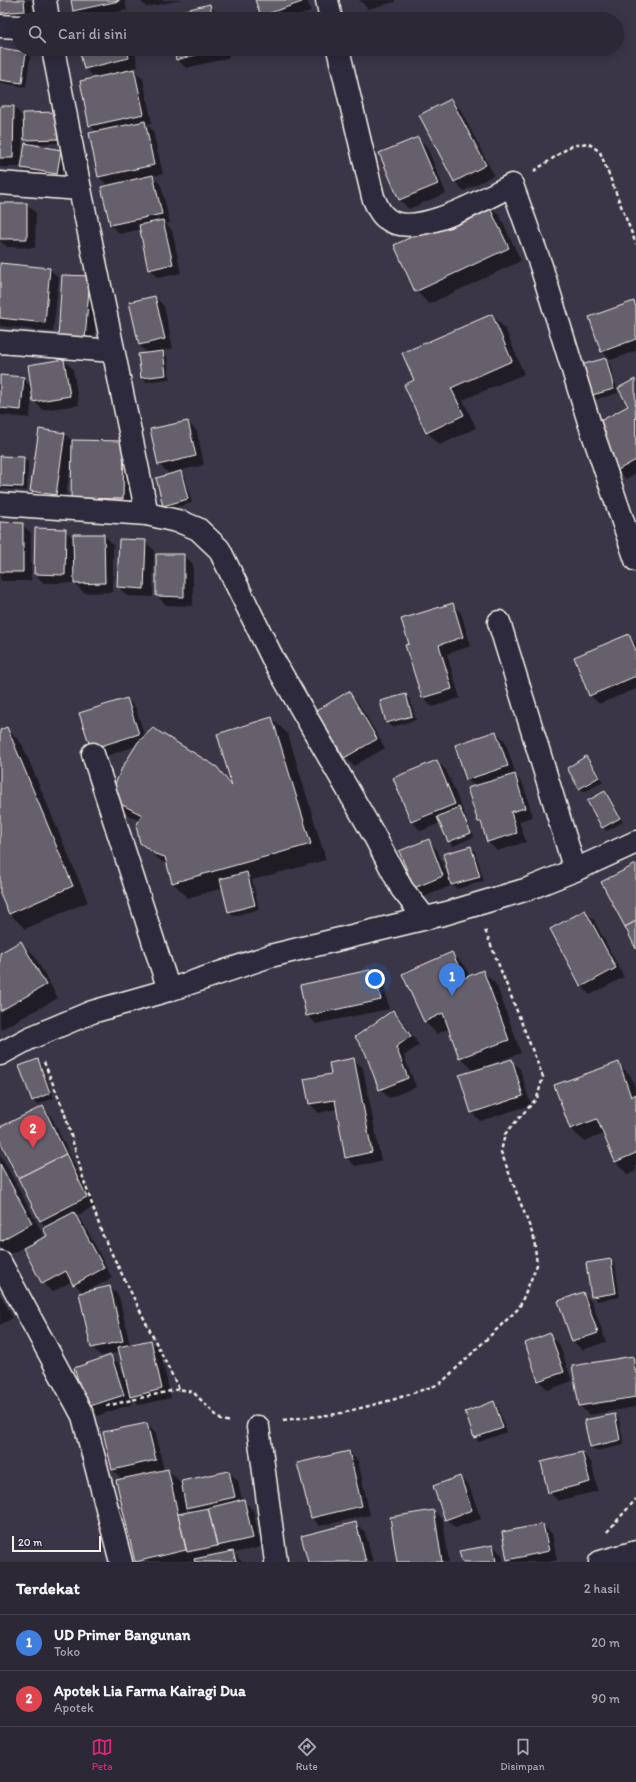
<!DOCTYPE html>
<html lang="id">
<head>
<meta charset="utf-8">
<style>
	body { margin:0; font-family:Itim,sans-serif; background:#34303d; color:#f1f3f6 }
	.scale { position:absolute; left:12px; bottom:10px; width:89px; box-sizing:border-box; padding-left:4px; border:2px solid #f4f1e8; border-top:0; font-size:11px; line-height:14px; white-space:nowrap; color:#f4f1e8; -webkit-text-stroke:3px #2f2a3d; paint-order:stroke }
	.you { position:absolute; left:375px; top:979px; width:14px; height:14px; margin:-10px; border:3px solid #fff; border-radius:50%; background:#1a73e8; box-shadow:0 0 0 6px #1a73e833 }
	.badge { display:grid; place-items:center; width:26px; height:26px; border-radius:50%; background:#db2777; color:#fff; font-size:13px; font-weight:700 }
	.pin { position:absolute; translate:-50% -33px; filter:drop-shadow(0 1px 2px #0008) }
	.pin::after { content:''; position:absolute; top:21px; width:14px; height:12px; background:inherit; clip-path:polygon(0 0,100% 0,50% 100%) }
	.list { margin:0; padding:0; list-style:none }
	h2 { display:flex; justify-content:space-between; align-items:center; height:52px; margin:0; padding:0 16px; font-size:17px }
	h2 small { font-size:13px; font-weight:400; color:#a6a6ad }
	.list li { display:grid; grid-template-columns:26px 1fr auto; gap:12px; align-items:center; box-sizing:border-box; height:56px; padding:0 16px; border-top:1px solid #484450 }
	.list b { display:block; font-size:15px; white-space:nowrap }
	.list p { margin:0; font-size:13px; white-space:nowrap; color:#a6a6ad }
	.list em { font-size:13px; font-style:normal; color:#a6a6ad }
	.icon { flex:none; width:22px; height:22px; fill:none; stroke:currentColor; stroke-width:2; stroke-linecap:round; stroke-linejoin:round }
	.map { position:relative; flex:none; width:636px; height:1562px; overflow:hidden }
	.search { position:absolute; background:#2c2835; box-shadow:0 2px 10px #0003; left:12px; right:12px; top:12px; height:44px; display:flex; align-items:center; gap:10px; box-sizing:border-box; padding:0 14px; border-radius:22px; color:#a6a6ad; font-size:15px }
	.sheet { height:164px; background:#2c2835 }
	nav { display:flex; justify-content:space-around; align-items:center; box-sizing:border-box; height:56px; border-top:1px solid #484450; background:#2c2835; font-size:11px; color:#a6a6ad }
	nav a { display:grid; justify-items:center; gap:2px }
	nav .on { color:#db2777 }
	.map>svg:first-child { display:block }
	.shadow { fill:#0007; fill-rule:evenodd }
	.building { fill:#65616c; stroke:#f4f1e8 }
	.lines { fill:none; stroke-linecap:round; stroke-linejoin:round }
	.minor-casing { stroke:#f4f1e8; stroke-width:25 }
	.path { stroke:#f4f1e8; stroke-width:2.5; stroke-dasharray:4 3; stroke-linecap:butt }
	.minor { stroke:#2f2a3d; stroke-width:22 }
</style>
</head>
<body>
<div class="map">
<svg width="636" height="1562" viewBox="0 0 636 1562">
	<rect width="100%" height="100%" fill="#3b3647"/>
	<filter id="ink" filterUnits="userSpaceOnUse"><feTurbulence type="fractalNoise" baseFrequency=".025" numOctaves="2"/><feDisplacementMap in="SourceGraphic" scale="8" xChannelSelector="R" yChannelSelector="G"/><feConvolveMatrix kernelMatrix="1 2 1 2 8 2 1 2 1" color-interpolation-filters="sRGB"/></filter>
	<g filter="url(#ink)">
		<g class="shadow">
			<polygon points="0,0 32,0 33,19 0,20"/>
			<polygon points="72,0 125,0 127,10 83,19 74,10"/>
			<polygon points="139,0 182,0 146,7"/>
			<polygon points="256,0 307,0 311,11 288,19 265,19 262,16"/>
			<polygon points="359,0 395,0 395,2 368,9"/>
			<polygon points="209,5 218,14 220,19 167,19"/>
			<polygon points="0,49 26,53 30,57 26,87 0,83"/>
			<polygon points="80,49 134,49 138,67 132,68 143,79 152,123 147,124 153,131 163,174 153,176 161,185 170,223 166,224 172,230 181,273 158,278 149,269 141,229 120,234 111,225 102,187 108,186 99,177 97,132 90,125 95,78 85,68"/>
			<polygon points="175,49 227,49 229,58 186,68 177,59"/>
			<polygon points="451,100 460,109 494,175 464,191 455,182 420,116"/>
			<polygon points="0,107 14,107 24,118 57,113 62,143 29,144 25,139 24,127 23,127 22,157 60,151 65,155 61,178 26,172 22,167 0,167"/>
			<polygon points="418,138 427,147 446,193 409,209 400,200"/>
			<polygon points="487,203 500,216 521,261 429,304 416,291"/>
			<polygon points="0,204 27,204 36,213 35,248 7,247 0,241"/>
			<polygon points="0,264 50,269 59,278 53,332 0,326"/>
			<polygon points="63,276 98,286 94,348 68,347"/>
			<polygon points="155,297 164,306 173,348 162,351 167,356 170,379 146,382 142,378 148,354 139,345"/>
			<polygon points="634,302 636,304 636,351 611,360 602,351"/>
			<polygon points="492,315 505,328 524,374 463,400 476,428 440,445 427,432 415,381"/>
			<polygon points="605,359 610,364 618,393 591,401 586,396"/>
			<polygon points="64,360 73,369 79,405 43,410 34,401 32,391 30,418 0,415 0,376 23,378 32,387"/>
			<polygon points="635,381 636,473 626,479 617,470"/>
			<polygon points="188,422 197,431 204,465 179,471 185,476 192,503 168,509 164,505 178,473 177,471 168,473 159,464"/>
			<polygon points="65,434 72,441 132,451 131,507 81,506 72,497 72,461 71,461 65,503 40,500 31,491"/>
			<polygon points="0,457 23,458 28,462 27,491 0,489"/>
			<polygon points="0,523 22,524 31,533 31,581 2,581 0,579"/>
			<polygon points="65,530 74,539 104,535 113,544 113,592 84,593 74,583 44,583 35,574"/>
			<polygon points="145,541 154,550 153,597 127,596 118,587"/>
			<polygon points="157,555 184,555 193,564 193,606 166,605 157,596"/>
			<polygon points="452,604 461,613 471,646 447,654 460,698 432,707 423,698 410,644"/>
			<polygon points="629,636 636,643 636,689 599,704 590,695"/>
			<polygon points="349,693 358,702 385,748 354,766 345,757"/>
			<polygon points="405,695 410,699 416,720 392,727 387,723"/>
			<polygon points="127,699 136,708 145,737 217,767 231,782 272,719 288,734 326,860 252,880 259,909 233,916 229,911 223,888 188,898 172,882 169,867 157,858 141,842 140,821 126,814 110,798 136,746 101,758 92,749"/>
			<polygon points="7,728 22,744 88,902 25,929 9,913 0,890 0,731"/>
			<polygon points="496,732 505,741 516,775 515,775 523,784 533,817 519,821 526,842 497,851 488,842 484,828 478,822 475,787 467,779"/>
			<polygon points="586,757 603,782 584,792 580,788"/>
			<polygon points="437,761 446,770 474,837 453,846 449,842 440,823 421,831 412,822 394,779"/>
			<polygon points="605,793 609,797 623,822 607,831 602,827"/>
			<polygon points="428,841 437,850 449,879 471,847 475,851 484,881 457,889 453,885 424,897 415,888"/>
			<polygon points="585,911 594,920 624,977 590,995 581,986"/>
			<polygon points="21,942 34,955 58,998 0,1030 0,954"/>
			<polygon points="452,953 465,966 470,977 483,972 496,984 521,1053 474,1070 474,1071 511,1060 520,1069 531,1105 480,1121 471,1112 474,1071 460,1057 450,1028 437,1034 424,1021"/>
			<polygon points="374,970 383,979 389,1009 316,1024 307,1015"/>
			<polygon points="393,1011 402,1020 419,1045 404,1056 416,1087 389,1098 380,1089"/>
			<polygon points="354,1059 363,1068 381,1161 355,1166 346,1157 337,1109 319,1113 310,1104 332,1075"/>
			<polygon points="37,1060 42,1065 54,1098 37,1105 33,1100"/>
			<polygon points="618,1063 631,1076 636,1090 636,1171 628,1175 616,1162 604,1134 584,1141 571,1129"/>
			<polygon points="42,1108 51,1116 95,1206 77,1216 83,1222 112,1278 85,1292 110,1287 119,1296 130,1345 151,1341 160,1350 171,1398 139,1405 130,1396 132,1404 97,1416 88,1406 111,1356 120,1365 127,1386 128,1385 120,1352 101,1356 92,1347 83,1293 72,1281 52,1292 43,1283 24,1247 9,1255 0,1247 0,1154 44,1236 25,1246 26,1248 49,1236 47,1227 40,1221 0,1139 0,1129"/>
			<polygon points="610,1260 615,1264 620,1297 597,1301 592,1296"/>
			<polygon points="0,1293 13,1318 0,1325"/>
			<polygon points="583,1293 592,1302 606,1342 582,1350 573,1341"/>
			<polygon points="550,1335 559,1344 572,1381 548,1390 539,1381"/>
			<polygon points="632,1357 636,1361 636,1407 589,1415 580,1406 573,1367"/>
			<polygon points="493,1402 498,1407 507,1432 479,1442 475,1437"/>
			<polygon points="614,1415 619,1419 624,1445 595,1451 590,1446"/>
			<path d="M 147,1424 L 156,1433 L 164,1471 L 168,1470 L 183,1485 L 229,1472 L 238,1481 L 242,1501 L 244,1501 L 253,1510 L 261,1547 L 234,1553 L 242,1562 L 136,1561 L 123,1480 L 113,1470 ZM 186,1506 L 192,1512 L 187,1513 Z"/>
			<polygon points="349,1452 358,1461 370,1515 320,1526 311,1517"/>
			<polygon points="582,1453 591,1462 598,1491 558,1501 549,1492"/>
			<polygon points="460,1477 469,1486 481,1519 455,1528 446,1519"/>
			<polygon points="434,1511 443,1520 449,1562 398,1562"/>
			<polygon points="356,1523 365,1532 373,1562 309,1562"/>
			<polygon points="543,1525 552,1534 557,1560 549,1562 511,1562 508,1559"/>
			<polygon points="493,1546 502,1555 503,1562 463,1562"/>
		</g>
		<g class="building">
			<polygon points="0,0 24,0 25,11 0,13"/>
			<polygon points="71,0 119,0 119,1 73,11"/>
			<polygon points="255,0 301,0 302,2 261,16"/>
			<polygon points="210,4 213,19 166,19 165,15"/>
			<polygon points="120,15 121,19 101,19"/>
			<polygon points="0,48 26,52 22,83 0,80"/>
			<polygon points="79,49 127,49 129,58 84,69"/>
			<polygon points="174,49 219,49 176,60"/>
			<polygon points="134,69 144,114 89,126 80,81"/>
			<polygon points="451,99 486,165 454,182 419,115"/>
			<polygon points="0,106 14,106 13,158 0,158"/>
			<polygon points="57,112 58,139 24,140 23,113"/>
			<polygon points="145,121 154,165 98,177 89,133"/>
			<polygon points="418,137 438,184 399,200 379,153"/>
			<polygon points="25,143 61,150 57,174 21,168"/>
			<polygon points="153,175 162,214 110,225 101,187"/>
			<polygon points="487,202 509,248 415,292 394,245"/>
			<rect x="0" y="203" width="27" height="36"/>
			<polygon points="163,220 173,264 148,270 139,225"/>
			<polygon points="0,263 50,268 45,323 0,318"/>
			<polygon points="62,275 90,276 85,340 58,338"/>
			<polygon points="155,296 165,339 139,345 129,302"/>
			<polygon points="634,301 636,307 636,339 601,352 589,317"/>
			<polygon points="492,314 512,361 451,388 464,415 426,433 404,385 414,380 402,353"/>
			<polygon points="163,351 166,375 141,378 138,354"/>
			<polygon points="606,358 614,389 585,397 577,366"/>
			<polygon points="64,359 70,396 33,402 28,365"/>
			<polygon points="0,375 24,377 21,410 0,408"/>
			<polygon points="635,379 636,460 616,471 591,426 628,406 618,388"/>
			<polygon points="188,421 196,456 158,465 150,429"/>
			<polygon points="39,429 65,433 56,495 30,491"/>
			<polygon points="72,440 124,441 123,499 71,498"/>
			<polygon points="0,456 24,457 23,487 0,486"/>
			<polygon points="181,471 188,499 163,506 156,478"/>
			<polygon points="0,522 23,523 23,572 0,572"/>
			<polygon points="35,528 66,529 65,575 34,574"/>
			<polygon points="73,534 104,534 105,583 74,584"/>
			<polygon points="119,539 146,540 144,589 117,587"/>
			<polygon points="156,554 184,554 184,597 156,596"/>
			<polygon points="453,603 463,637 439,645 452,689 422,698 405,645 409,644 401,619"/>
			<polygon points="629,634 636,651 636,676 589,696 574,657"/>
			<polygon points="349,691 377,739 344,758 316,711"/>
			<polygon points="406,694 412,716 386,723 380,701"/>
			<polygon points="127,698 139,734 91,749 79,713"/>
			<polygon points="272,717 311,844 172,883 165,857 155,854 140,843 136,826 142,815 109,798 122,768 138,742 153,728 217,767 232,786 217,734"/>
			<polygon points="7,727 73,886 9,914 0,893 0,730"/>
			<polygon points="496,731 508,766 466,780 455,745"/>
			<polygon points="586,756 599,777 579,789 567,768"/>
			<polygon points="437,760 455,804 411,822 393,778"/>
			<polygon points="515,774 525,808 511,812 517,833 487,842 481,822 478,822 467,788"/>
			<polygon points="605,791 620,818 602,828 587,801"/>
			<polygon points="459,807 471,833 448,842 437,817"/>
			<polygon points="429,839 443,876 414,888 399,851"/>
			<polygon points="471,846 480,877 451,885 443,854"/>
			<polygon points="636,864 636,921 625,927 601,882"/>
			<polygon points="247,872 255,905 228,912 220,879"/>
			<polygon points="585,910 616,968 581,987 550,929"/>
			<polygon points="636,921 636,949 625,927"/>
			<polygon points="21,941 46,985 0,1011 0,953"/>
			<polygon points="452,952 464,978 483,970 509,1040 459,1058 443,1013 424,1022 402,974"/>
			<polygon points="374,969 381,1000 306,1016 300,985"/>
			<polygon points="393,1010 411,1036 396,1047 408,1078 379,1090 365,1052 355,1037"/>
			<polygon points="354,1058 372,1152 345,1158 335,1100 309,1104 304,1079 331,1074 329,1063"/>
			<polygon points="38,1059 50,1093 32,1101 19,1066"/>
			<polygon points="512,1059 523,1096 471,1113 459,1075"/>
			<polygon points="619,1062 631,1097 636,1094 636,1153 615,1162 597,1119 570,1129 554,1085"/>
			<polygon points="43,1106 66,1154 18,1178 0,1141 0,1127"/>
			<polygon points="66,1154 87,1197 40,1221 18,1178"/>
			<polygon points="0,1164 32,1223 0,1241"/>
			<polygon points="74,1212 104,1268 73,1285 66,1271 42,1284 23,1248 47,1236 43,1228"/>
			<polygon points="611,1259 616,1293 591,1297 586,1263"/>
			<polygon points="110,1286 123,1341 91,1348 79,1293"/>
			<polygon points="583,1292 598,1333 572,1342 558,1301"/>
			<polygon points="550,1333 564,1372 538,1381 525,1343"/>
			<polygon points="151,1340 162,1389 130,1397 118,1347"/>
			<polygon points="111,1355 124,1395 87,1407 74,1368"/>
			<polygon points="633,1356 636,1376 636,1397 579,1406 572,1366"/>
			<polygon points="494,1401 503,1428 474,1438 465,1412"/>
			<polygon points="615,1414 620,1440 590,1447 584,1420"/>
			<polygon points="147,1423 156,1460 112,1470 103,1432"/>
			<polygon points="349,1451 362,1506 311,1518 297,1463"/>
			<polygon points="582,1452 590,1482 548,1493 541,1462"/>
			<polygon points="168,1469 186,1550 135,1562 116,1480"/>
			<polygon points="229,1471 235,1497 186,1508 181,1481"/>
			<polygon points="460,1476 472,1510 445,1520 433,1486"/>
			<polygon points="244,1499 253,1538 217,1546 208,1508"/>
			<polygon points="208,1508 217,1546 187,1552 178,1514"/>
			<polygon points="434,1510 442,1562 397,1562 390,1517"/>
			<polygon points="356,1522 366,1562 308,1562 301,1536"/>
			<polygon points="543,1524 549,1551 507,1560 502,1532"/>
			<polygon points="493,1545 496,1562 462,1562 459,1551"/>
			<polygon points="233,1551 236,1562 195,1562 194,1559"/>
		</g>
		<g class="lines">
			<g class="minor-casing">
				<g id="minor">
					<polyline points="45,0 48,19"/>
					<polyline points="327,0 331,19"/>
					<polyline points="0,26 19,27"/>
					<polyline points="53,49 80,189 147,514"/>
					<path d="M 338,49 L 373,197 C 376,204 380,214 386,218 C 413,241 484,199 512,185 L 541,266 L 589,422 L 636,560"/>
					<polyline points="0,183 80,189"/>
					<polyline points="0,342 113,351"/>
					<polyline points="0,504 147,514 181,522 198,529 219,549 274,661 375,837 402,889 425,918"/>
					<polyline points="499,622 575,870"/>
					<polyline points="93,754 169,990"/>
					<polyline points="0,1054 30,1038 92,1012 169,990 270,956 447,913 528,889 575,870 636,842"/>
					<polyline points="0,1262 83,1416 121,1562"/>
					<polyline points="258,1427 276,1562"/>
					<polyline points="600,1562 636,1552"/>
				</g>
			</g>
			<g class="path">
				<polyline points="534,171 571,146 588,143 600,152 636,244"/>
				<polyline points="44,1062 64,1111 84,1181 103,1236 179,1389"/>
				<polyline points="106,1406 179,1389 193,1392 221,1420 232,1422"/>
				<polyline points="283,1420 337,1414 392,1400 440,1384 519,1308 537,1265 534,1238 501,1152 505,1134 537,1098 543,1077 485,930"/>
				<polyline points="607,1532 636,1499"/>
			</g>
			<use href="#minor" class="minor"/>
		</g>
	</g>
</svg>
<div class="scale">20 m</div>
<div class="you"></div>
<div class="pin badge" style="left:452px;top:996px;background:#3f7fe0">1</div>
<div class="pin badge" style="left:33px;top:1148px;background:#e0444e">2</div>
<div class="search"><svg class="icon" aria-label="search" viewBox="0 0 24 24"><circle cx="10" cy="10" r="6"/><path d="M15 15l6 6"/></svg>Cari di sini</div>
</div>
<section class="sheet">
<h2>Terdekat<small>2 hasil</small></h2>
<ul class="list">
<li><span class="badge" style="background:#3f7fe0">1</span><div><b>UD Primer Bangunan</b><p>Toko</p></div><em>20 m</em></li>
<li><span class="badge" style="background:#e0444e">2</span><div><b>Apotek Lia Farma Kairagi Dua</b><p>Apotek</p></div><em>90 m</em></li>
</ul>
</section>
<nav>
<a class="on"><svg class="icon" aria-label="map" viewBox="0 0 24 24"><path d="M3 6l6-2 6 2 6-2v14l-6 2-6-2-6 2zM9 4v14M15 6v14"/></svg>Peta</a>
<a><svg class="icon" aria-label="directions" viewBox="0 0 24 24"><path d="M12 3l9 9-9 9-9-9zM9 14v-3h6M13 9l2 2-2 2"/></svg>Rute</a>
<a><svg class="icon" aria-label="saved" viewBox="0 0 24 24"><path d="M7 4h10v16l-5-4-5 4z"/></svg>Disimpan</a>
</nav>
</body>
</html>
